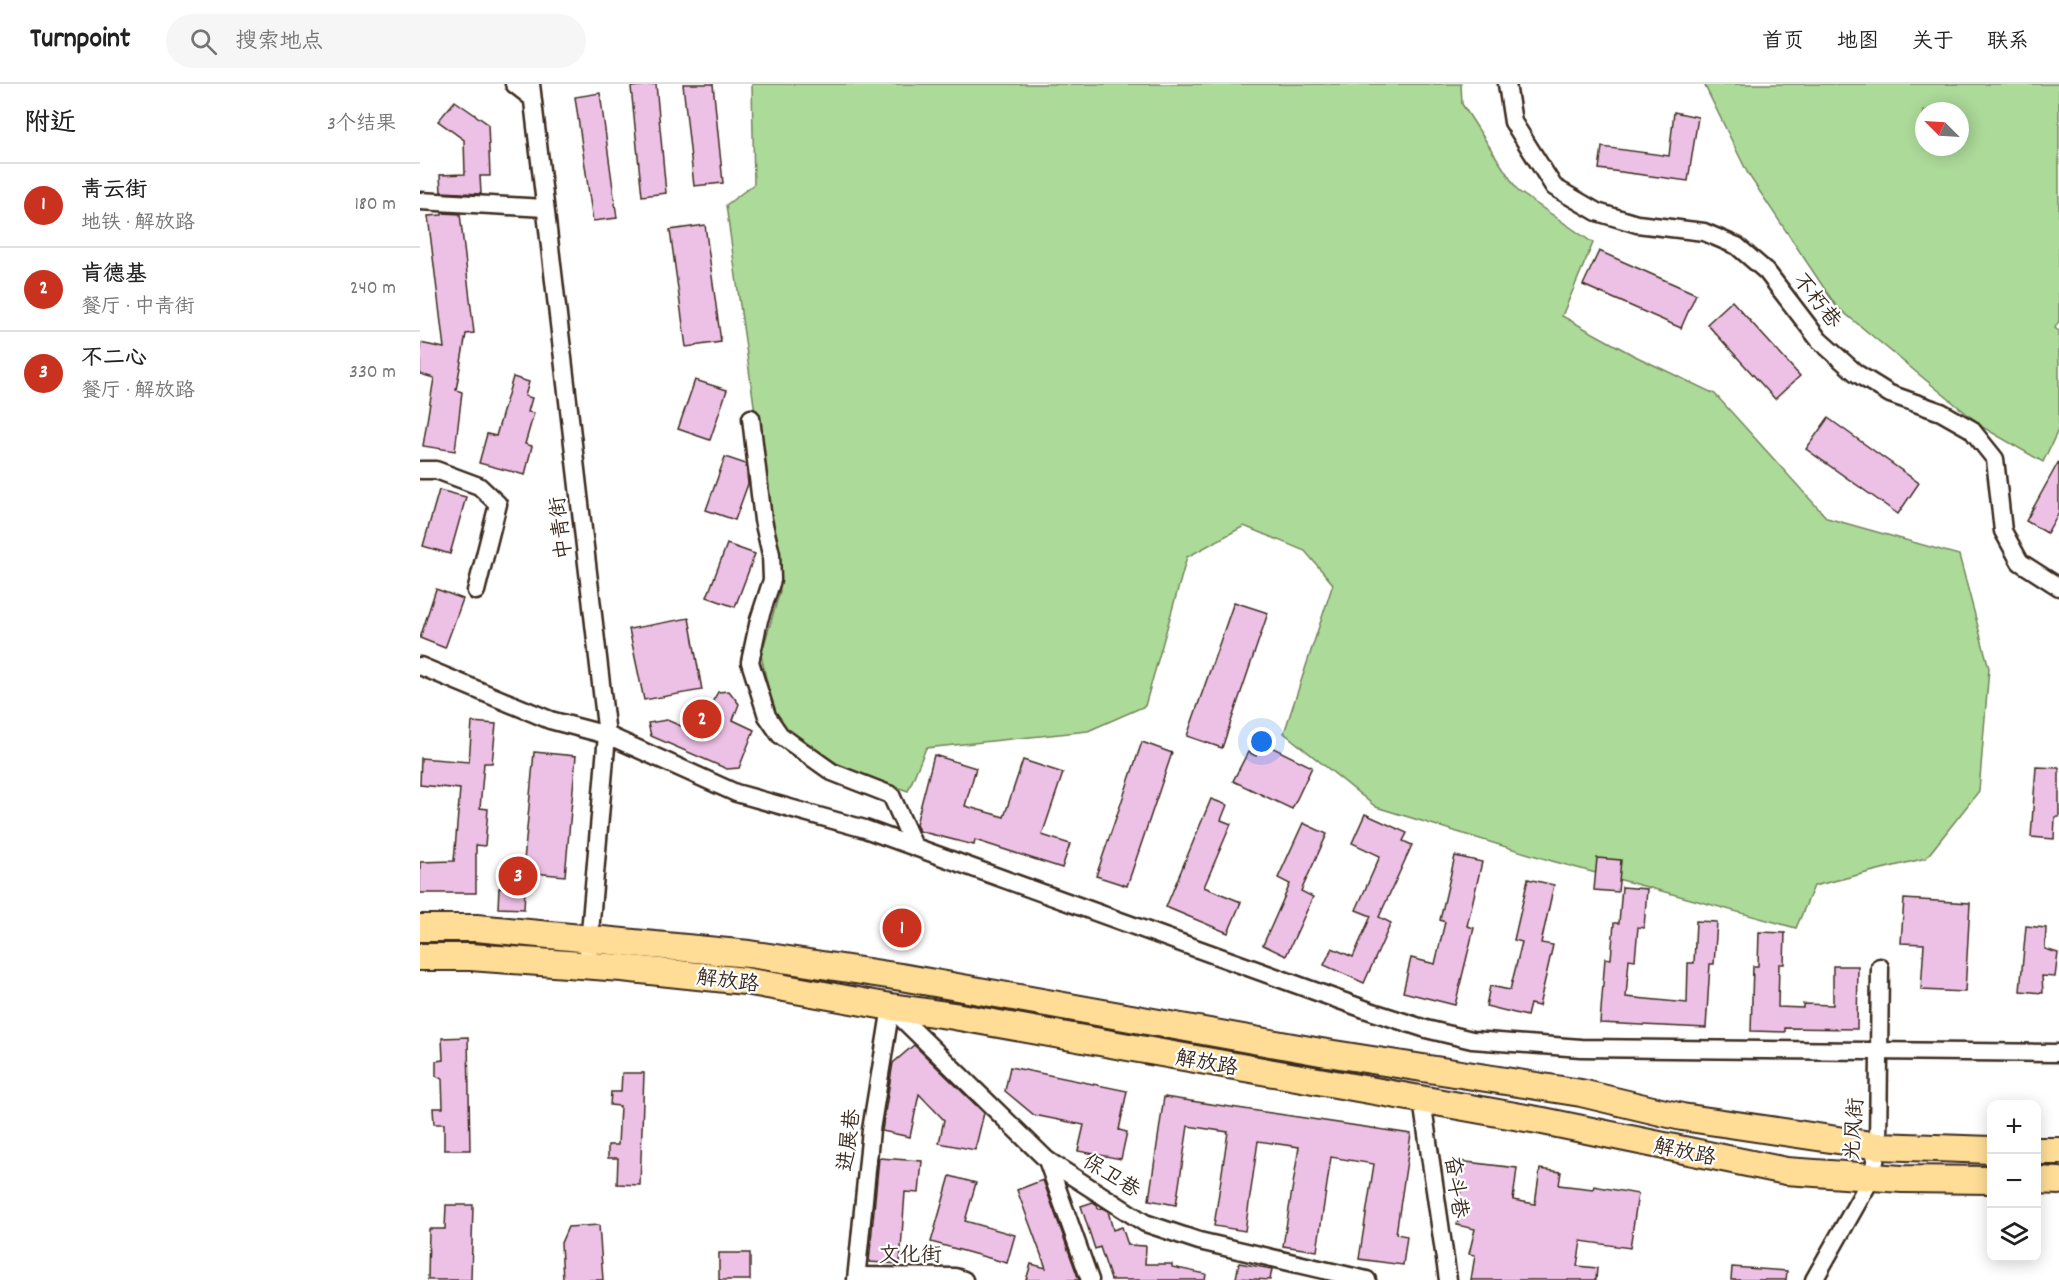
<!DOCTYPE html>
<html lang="zh">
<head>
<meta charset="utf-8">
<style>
	body { margin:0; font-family:Dekko,"LXGW WenKai TC",sans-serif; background:#f6f6f6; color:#222 }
	.controls { position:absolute; right:18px; bottom:18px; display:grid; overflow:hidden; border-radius:12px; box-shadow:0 3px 15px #0003 }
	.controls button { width:54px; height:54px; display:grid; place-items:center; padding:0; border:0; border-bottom:2px solid #e0e0e0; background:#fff; color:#222; font:30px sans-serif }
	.compass { position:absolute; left:1495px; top:18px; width:54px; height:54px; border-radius:50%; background:#fff; box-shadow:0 3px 15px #0003; rotate:294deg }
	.you { position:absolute; left:842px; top:658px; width:21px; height:21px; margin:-15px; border:4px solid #fff; border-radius:50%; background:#1a73e8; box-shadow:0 0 0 9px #1a73e833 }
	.badge { display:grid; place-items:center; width:39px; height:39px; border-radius:50%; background:#c8321e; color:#fff; font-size:20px; font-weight:700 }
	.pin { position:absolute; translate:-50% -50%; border:3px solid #fff; box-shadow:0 2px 6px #0006 }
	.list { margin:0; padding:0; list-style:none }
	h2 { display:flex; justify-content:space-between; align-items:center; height:78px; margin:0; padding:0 24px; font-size:26px }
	h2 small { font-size:20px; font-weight:400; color:#767676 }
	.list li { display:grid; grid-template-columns:39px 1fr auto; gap:18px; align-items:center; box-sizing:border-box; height:84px; padding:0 24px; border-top:2px solid #e0e0e0 }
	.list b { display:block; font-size:22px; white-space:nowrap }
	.list p { margin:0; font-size:20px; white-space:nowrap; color:#767676 }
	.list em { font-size:20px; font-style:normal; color:#767676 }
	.icon { flex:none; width:33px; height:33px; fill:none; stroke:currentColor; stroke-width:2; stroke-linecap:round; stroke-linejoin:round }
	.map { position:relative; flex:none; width:1639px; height:1196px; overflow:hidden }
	header { display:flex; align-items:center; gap:36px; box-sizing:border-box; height:84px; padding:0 30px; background:#fff; border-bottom:2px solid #e0e0e0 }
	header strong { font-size:28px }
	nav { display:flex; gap:33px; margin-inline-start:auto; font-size:21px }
	.search { width:420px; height:54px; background:#f6f6f6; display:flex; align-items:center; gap:15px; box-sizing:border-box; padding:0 21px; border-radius:33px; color:#767676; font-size:22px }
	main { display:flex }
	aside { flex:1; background:#fff }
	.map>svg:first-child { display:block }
	.green { fill:#acda99; stroke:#74825c; stroke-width:1.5; fill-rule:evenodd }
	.building { fill:#edc1e6; stroke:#3b2a1e; stroke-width:1.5 }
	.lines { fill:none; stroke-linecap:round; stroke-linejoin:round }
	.street-casing { stroke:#3b2a1e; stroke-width:21 }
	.primary-casing { stroke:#3b2a1e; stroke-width:30 }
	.street { stroke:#fff; stroke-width:16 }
	.primary { stroke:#ffdd96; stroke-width:26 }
	.labels { text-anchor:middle; stroke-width:4.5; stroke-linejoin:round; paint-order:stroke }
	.street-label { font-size:21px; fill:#3b2a1e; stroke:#fff }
</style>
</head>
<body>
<header>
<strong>Turnpoint</strong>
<div class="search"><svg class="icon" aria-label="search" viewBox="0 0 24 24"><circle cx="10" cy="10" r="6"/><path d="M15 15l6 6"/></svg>搜索地点</div>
<nav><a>首页</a><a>地图</a><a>关于</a><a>联系</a></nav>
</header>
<main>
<aside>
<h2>附近<small>3个结果</small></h2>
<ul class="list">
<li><span class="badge">1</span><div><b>青云街</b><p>地铁 · 解放路</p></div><em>180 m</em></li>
<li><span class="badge">2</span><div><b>肯德基</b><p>餐厅 · 中青街</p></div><em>240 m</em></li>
<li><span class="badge">3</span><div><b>不二心</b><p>餐厅 · 解放路</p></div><em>330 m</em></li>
</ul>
</aside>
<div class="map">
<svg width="1639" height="1196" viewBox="0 0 1639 1196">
	<rect width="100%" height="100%" fill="#fff"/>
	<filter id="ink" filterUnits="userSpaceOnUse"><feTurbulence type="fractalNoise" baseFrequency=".0167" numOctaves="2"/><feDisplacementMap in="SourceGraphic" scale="12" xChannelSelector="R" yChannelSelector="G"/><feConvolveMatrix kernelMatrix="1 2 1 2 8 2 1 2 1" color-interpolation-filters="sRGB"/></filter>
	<g filter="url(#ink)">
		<g class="green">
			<polygon points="332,0 1041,0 1042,20 1098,107 1173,159 1142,232 1213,271 1295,310 1407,434 1539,471 1569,584 1559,707 1506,774 1394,802 1376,844 1132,777 956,723 864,649 913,500 885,467 824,442 767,473 725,622 668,647 506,664 488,707 427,686 356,640 341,571 360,507 306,121 334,100"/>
			<path d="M 1284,0 L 1639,0 L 1639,237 L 1635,244 L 1639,247 L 1639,344 L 1623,378 L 1564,344 L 1416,222 L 1328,90 ZM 1504,27 L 1540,27 L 1540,63 L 1504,63 Z"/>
		</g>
		<g class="building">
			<polygon points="236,0 246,109 222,112 211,3"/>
			<polygon points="263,0 293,0 303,99 274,102"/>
			<polygon points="180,9 197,134 173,137 155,13"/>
			<polygon points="35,17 68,40 70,92 60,92 61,110 21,108 20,91 45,90 44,56 18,37"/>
			<polygon points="1254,28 1278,33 1268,97 1179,85 1182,63 1249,72"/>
			<polygon points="22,129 40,130 54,249 46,250 36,306 42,308 35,367 3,362 14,294 0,290 0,259 24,264 8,132 22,131"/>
			<polygon points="285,141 301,258 266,263 250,146"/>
			<polygon points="1179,167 1276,210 1261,244 1163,201"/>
			<polygon points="1312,217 1380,292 1355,315 1287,240"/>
			<polygon points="93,293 109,298 105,312 112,314 108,328 114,329 105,360 112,362 105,391 59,379 67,350 76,352"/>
			<polygon points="275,296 307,306 290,356 258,345"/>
			<polygon points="1408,334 1499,399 1478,430 1386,365"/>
			<polygon points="305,373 326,380 328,400 315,436 286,426"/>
			<polygon points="1639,377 1639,428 1627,449 1606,437"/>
			<polygon points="19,406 46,413 30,470 3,462"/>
			<polygon points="307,460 335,470 315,523 287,513"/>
			<polygon points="16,505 43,515 25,564 0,554"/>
			<polygon points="814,518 848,529 802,664 767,652"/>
			<polygon points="269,534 282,606 224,616 209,545"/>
			<polygon points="309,607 319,620 313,636 334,646 319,684 307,685 231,652 228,639 247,636 275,648 298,608"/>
			<polygon points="52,638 76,640 72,679 64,679 60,724 68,725 65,762 56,761 56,809 0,809 0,778 34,777 40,705 0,701 1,674 49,678"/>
			<polygon points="722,658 752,669 707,802 676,792"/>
			<polygon points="843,659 892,683 872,725 813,697 828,668 836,672"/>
			<polygon points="114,668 156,672 145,792 103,788"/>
			<polygon points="514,671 556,684 545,722 584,733 603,676 643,689 622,751 650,760 642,784 555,756 554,761 499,747 496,740"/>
			<polygon points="1616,683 1639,684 1639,733 1635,733 1634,755 1611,753"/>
			<polygon points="791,715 807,721 801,736 811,740 784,803 821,818 808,849 746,823"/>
			<polygon points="945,730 987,749 983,757 992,761 959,833 971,839 944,899 904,881 912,864 933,873 951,832 936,826 960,772 932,759"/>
			<polygon points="883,739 907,750 881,807 893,813 866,872 843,861 870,800 858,794"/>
			<polygon points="1035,772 1062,778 1047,842 1054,844 1035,921 983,908 991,874 1015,880 1025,838 1020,836"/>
			<polygon points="1177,774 1201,776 1198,808 1174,806"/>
			<polygon points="1108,795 1134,801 1121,859 1133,861 1119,922 1110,920 1107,932 1066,922 1070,902 1090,906 1102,858 1094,856"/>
			<polygon points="1202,803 1227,805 1224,844 1218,843 1215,876 1209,875 1206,913 1267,919 1268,879 1274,879 1276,837 1297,838 1294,880 1290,880 1286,944 1180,939 1185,874 1191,875 1194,839 1199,839"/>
			<polygon points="79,804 105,805 104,825 78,824"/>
			<polygon points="1484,815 1550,819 1545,908 1501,906 1504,860 1481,859"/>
			<polygon points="1606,842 1626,844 1625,865 1638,869 1635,893 1622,892 1623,909 1600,907"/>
			<polygon points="1339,848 1365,849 1364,880 1359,880 1358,923 1383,924 1383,920 1413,921 1413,882 1438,882 1437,945 1365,944 1365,948 1331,947 1333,882 1338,882"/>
			<polygon points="48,953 50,1066 24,1066 24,1040 14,1040 13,1024 23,1024 22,995 16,992 16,977 23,976 22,954"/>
			<polygon points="494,961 564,1029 555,1066 519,1059 524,1036 499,1010 490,1053 462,1047 473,979"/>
			<polygon points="590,983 707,1007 699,1046 707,1048 701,1075 658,1067 664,1041 614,1031 585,1007"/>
			<polygon points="202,989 224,989 220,1101 197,1100 198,1074 188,1074 188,1061 198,1061 200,1022 190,1021 191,1008 201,1008"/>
			<polygon points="744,1013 991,1050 976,1150 987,1152 983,1181 939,1175 954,1080 911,1073 897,1167 863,1162 879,1063 838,1057 825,1147 794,1142 808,1048 768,1042 756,1121 729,1116"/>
			<polygon points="459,1074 502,1077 499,1109 485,1108 480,1180 449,1178"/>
			<polygon points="1038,1077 1097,1084 1093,1116 1115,1120 1120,1085 1141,1088 1139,1101 1173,1105 1174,1102 1218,1110 1210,1164 1161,1157 1157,1182 1177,1184 1176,1196 1051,1196 1055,1171 1049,1170 1055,1145 1037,1141 1041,1124 1037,1123 1043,1098 1036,1097"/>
			<polygon points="530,1092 556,1099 545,1137 595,1151 587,1179 511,1158"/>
			<polygon points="623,1096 659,1196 606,1196 611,1180 626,1184 597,1106"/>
			<polygon points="673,1118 677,1121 678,1125 682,1124 688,1127 693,1146 702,1143 708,1161 726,1162 725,1180 752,1180 752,1183 786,1190 785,1196 691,1196 680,1163 675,1165 661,1122"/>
			<polygon points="26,1121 53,1121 51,1196 8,1196 9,1145 25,1145"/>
			<polygon points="179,1141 183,1196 143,1196 141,1159 148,1143"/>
			<rect x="299" y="1169" width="31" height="27"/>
			<polygon points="819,1179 852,1185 850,1196 816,1194"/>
			<polygon points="1312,1183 1367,1187 1366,1196 1311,1196"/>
		</g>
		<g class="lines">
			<g class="street-casing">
				<g id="street">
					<polyline points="94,0 112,14"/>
					<polyline points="111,0 187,651 167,883"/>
					<polyline points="1087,0 1093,38 1134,103 1177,128 1217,140 1284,148 1317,162 1347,188 1399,256 1436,289 1470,310 1521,328 1551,345 1575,375 1583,447 1600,478 1639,503"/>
					<polyline points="0,117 125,124"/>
					<polyline points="331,334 343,436 351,470 352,496 339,536 330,578 347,632 360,651 412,688 471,711 494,762"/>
					<polyline points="0,386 16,386 59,402 78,420 56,507"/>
					<polyline points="0,582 130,636 187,651 316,709 445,745 947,926 1006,945 1052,956 1161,964 1639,969"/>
					<polyline points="471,924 627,1076 725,1139 779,1157 947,1196"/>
					<polyline points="1002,1016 1028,1196"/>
					<polyline points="627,1076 670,1196"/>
					<polyline points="437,1192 535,1193 544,1196"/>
					<polyline points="436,1196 451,1046 471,923"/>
					<polyline points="1394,1196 1452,1093 1458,1062 1460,883"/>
				</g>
			</g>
			<g class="primary-casing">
				<g id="primary">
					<polyline points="0,844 56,844 329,870 481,893 901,968 1161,1009 1262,1033 1458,1062 1572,1066"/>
					<polyline points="0,873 50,873 202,884 325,897 471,923 534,932 1123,1037 1366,1087 1482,1095 1572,1096"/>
					<polyline points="1616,1067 1639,1067"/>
					<polyline points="1616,1096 1639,1097"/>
				</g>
			</g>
			<use href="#street" class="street"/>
			<use href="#primary" class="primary"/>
		</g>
	</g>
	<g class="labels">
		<g class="street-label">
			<text transform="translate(1398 216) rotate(52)" y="7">不朽巷</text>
			<text transform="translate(140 444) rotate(-97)" y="7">中青街</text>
			<text transform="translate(308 896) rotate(7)" y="7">解放路</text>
			<text transform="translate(787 978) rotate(10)" y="7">解放路</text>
			<text transform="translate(1433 1045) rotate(-86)" y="7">光风街</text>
			<text transform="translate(428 1056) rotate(-83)" y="7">进展巷</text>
			<text transform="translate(1265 1067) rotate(12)" y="7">解放路</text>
			<text transform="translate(692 1091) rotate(32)" y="7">保卫巷</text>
			<text transform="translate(1037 1103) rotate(82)" y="7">奋斗巷</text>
			<text x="490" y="1177">文化街</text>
		</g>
	</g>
</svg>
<div class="controls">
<button>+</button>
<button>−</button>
<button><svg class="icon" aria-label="layers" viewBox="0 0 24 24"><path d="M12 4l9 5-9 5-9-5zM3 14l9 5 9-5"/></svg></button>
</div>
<svg class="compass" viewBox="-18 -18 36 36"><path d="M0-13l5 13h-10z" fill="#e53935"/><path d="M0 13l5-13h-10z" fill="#767676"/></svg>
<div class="you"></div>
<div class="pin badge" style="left:482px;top:844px">1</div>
<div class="pin badge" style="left:282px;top:635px">2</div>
<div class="pin badge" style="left:98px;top:792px">3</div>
</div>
</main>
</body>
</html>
